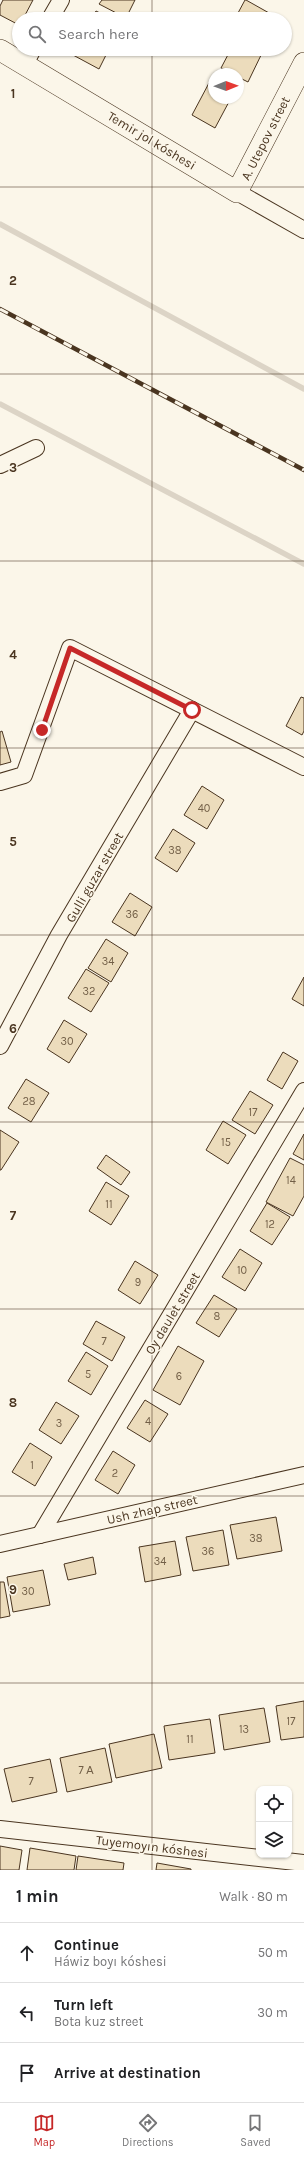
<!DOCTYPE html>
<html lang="en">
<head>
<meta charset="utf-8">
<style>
	body { margin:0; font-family:Karla,sans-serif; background:#f2f2f2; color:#202124 }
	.controls { position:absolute; right:12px; bottom:12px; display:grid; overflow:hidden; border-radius:8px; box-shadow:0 1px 3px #0004 }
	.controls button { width:36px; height:36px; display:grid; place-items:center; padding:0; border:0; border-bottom:1px solid #e0e0e0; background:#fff; color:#202124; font:20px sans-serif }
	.compass { position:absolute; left:208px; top:68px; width:36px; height:36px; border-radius:50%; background:#fff; box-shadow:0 1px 3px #0004; rotate:89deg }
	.stop { position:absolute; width:12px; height:12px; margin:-9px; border:3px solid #c62828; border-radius:50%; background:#fff }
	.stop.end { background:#c62828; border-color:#fff; box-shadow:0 1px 4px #0008 }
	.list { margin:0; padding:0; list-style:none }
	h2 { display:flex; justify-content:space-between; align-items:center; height:52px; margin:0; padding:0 16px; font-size:17px }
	h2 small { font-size:13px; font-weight:400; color:#757577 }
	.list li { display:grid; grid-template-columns:26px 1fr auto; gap:12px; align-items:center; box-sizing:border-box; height:60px; padding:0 16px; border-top:1px solid #e0e0e0 }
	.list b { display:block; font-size:15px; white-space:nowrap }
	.list p { margin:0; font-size:13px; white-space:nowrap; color:#757577 }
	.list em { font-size:13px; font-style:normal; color:#757577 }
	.icon { flex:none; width:22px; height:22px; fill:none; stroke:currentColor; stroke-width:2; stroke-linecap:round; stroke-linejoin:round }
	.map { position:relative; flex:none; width:304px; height:1870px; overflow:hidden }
	.search { position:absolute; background:#fff; box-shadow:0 1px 3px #0004; left:12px; right:12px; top:12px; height:44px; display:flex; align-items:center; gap:10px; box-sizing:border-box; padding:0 14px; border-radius:22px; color:#757577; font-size:15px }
	.sheet { height:232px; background:#fff }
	nav { display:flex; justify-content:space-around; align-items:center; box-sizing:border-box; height:56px; border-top:1px solid #e0e0e0; background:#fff; font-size:11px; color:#757577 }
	nav a { display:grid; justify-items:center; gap:2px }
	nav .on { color:#c62828 }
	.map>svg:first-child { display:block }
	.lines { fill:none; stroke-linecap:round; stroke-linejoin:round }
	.stream { stroke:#dcd4c6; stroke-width:5.5 }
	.building { fill:#ecdcbc; stroke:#4a3520 }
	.minor-casing { stroke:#4a3520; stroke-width:18 }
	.tertiary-casing { stroke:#4a3520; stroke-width:22 }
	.minor { stroke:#fbf6e9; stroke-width:16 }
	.tertiary { stroke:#fbf6e9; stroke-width:21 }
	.rail-casing { stroke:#4a3520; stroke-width:4.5 }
	.rail { stroke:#fbf6e9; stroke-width:3; stroke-dasharray:9; stroke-linecap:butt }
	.route { stroke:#c62828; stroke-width:5 }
	.grid { fill:none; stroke:#4a3520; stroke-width:1; stroke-opacity:0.55 }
	.labels { text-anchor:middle; stroke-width:3; stroke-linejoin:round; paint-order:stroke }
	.number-label { font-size:11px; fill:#725f47 }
	.street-label { font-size:13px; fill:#4a3520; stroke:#fbf6e9 }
	.grid-label { font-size:13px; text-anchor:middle; font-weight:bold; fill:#4a3520; stroke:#fbf6e9; stroke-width:3; stroke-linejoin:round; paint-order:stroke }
</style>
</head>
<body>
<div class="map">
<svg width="304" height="1870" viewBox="0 0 304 1870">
	<rect width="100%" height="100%" fill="#fbf6e9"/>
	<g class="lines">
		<g class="stream">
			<polyline points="0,224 304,389"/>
			<polyline points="0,404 304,564"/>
		</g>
	</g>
	<g class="building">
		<polygon points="3,0 33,0 23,19 19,19 19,25 0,15 0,6"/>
		<polygon points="102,0 135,0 126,18 99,4"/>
		<polygon points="245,0 246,0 278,18 248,19 238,13"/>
		<polygon points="96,11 112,19 91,19"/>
		<polygon points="76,49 109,49 99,69 73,55"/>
		<polygon points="231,49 264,49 248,82 238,77 238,74 233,74 221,68"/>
		<polygon points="209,83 214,86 214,98 231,98 215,128 192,115"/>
		<polygon points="301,697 304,698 304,731 302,735 286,726"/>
		<polygon points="2,731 11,762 0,765 0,732"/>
		<polygon points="202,786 224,800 207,829 184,815"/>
		<polygon points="173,829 195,843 177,872 155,858"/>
		<polygon points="130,893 152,907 135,936 112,922"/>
		<polygon points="106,939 128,953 111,982 88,968"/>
		<polygon points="86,969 109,983 91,1012 68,998"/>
		<polygon points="304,977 304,1006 292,999"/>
		<polygon points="64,1020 87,1034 69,1063 47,1049"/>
		<polygon points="283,1052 298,1061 282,1089 267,1080"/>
		<polygon points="26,1079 49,1093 31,1122 8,1108"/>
		<polygon points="250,1091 273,1105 255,1134 232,1120"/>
		<polygon points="223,1121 246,1135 228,1164 206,1150"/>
		<polygon points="0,1130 19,1142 1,1170 0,1170"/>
		<polygon points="304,1134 304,1160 293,1154"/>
		<polygon points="106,1155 130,1172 121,1185 97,1168"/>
		<polygon points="290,1158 304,1165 304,1196 293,1216 266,1202"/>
		<polygon points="106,1182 129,1196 111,1225 89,1211"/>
		<polygon points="267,1203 290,1217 272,1245 250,1231"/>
		<polygon points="240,1249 262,1263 245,1291 222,1277"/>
		<polygon points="135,1261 158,1275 140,1304 118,1290"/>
		<polygon points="214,1295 237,1309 219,1337 196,1323"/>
		<polygon points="96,1321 125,1337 112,1361 83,1344"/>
		<polygon points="178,1346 204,1361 180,1405 153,1390"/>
		<polygon points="86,1352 108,1366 91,1395 68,1381"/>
		<polygon points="145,1400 168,1414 150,1442 127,1428"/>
		<polygon points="56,1402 79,1416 61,1444 39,1430"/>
		<polygon points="30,1443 52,1457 35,1486 12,1472"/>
		<polygon points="113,1451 135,1465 118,1494 95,1480"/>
		<polygon points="276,1517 282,1551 237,1559 230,1525"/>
		<polygon points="223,1530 229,1565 193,1571 186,1537"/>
		<polygon points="175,1541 181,1575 145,1582 139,1547"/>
		<polygon points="93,1557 96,1574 68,1580 64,1564"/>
		<polygon points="43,1570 50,1605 13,1612 7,1577"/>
		<polygon points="0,1582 4,1582 10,1616 0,1618"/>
		<polygon points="304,1701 304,1737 281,1740 276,1706"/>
		<polygon points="264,1708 270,1742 224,1750 219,1715"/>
		<polygon points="210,1719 215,1753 169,1760 164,1726"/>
		<polygon points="154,1734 162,1768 116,1778 109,1744"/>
		<polygon points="105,1748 112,1782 67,1792 60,1758"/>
		<polygon points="50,1759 57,1792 12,1802 4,1769"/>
		<polygon points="0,1846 22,1850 19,1870 0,1870"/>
		<polygon points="30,1848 76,1856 74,1870 27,1870"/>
		<polygon points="78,1856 124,1863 123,1870 76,1870"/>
		<polygon points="157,1863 191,1869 191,1870 156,1870"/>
	</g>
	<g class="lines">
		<g class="minor-casing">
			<g id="minor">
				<polyline points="50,19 61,0"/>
				<polyline points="25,64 33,49"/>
				<polyline points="237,192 304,230"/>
				<polyline points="0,465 36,448"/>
				<polyline points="0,782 24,775 70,648 304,767"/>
				<polyline points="0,1046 59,935 192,710"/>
				<polyline points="40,1535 304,1091"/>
				<polyline points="0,1544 304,1475"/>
				<polyline points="0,1829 304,1863"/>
			</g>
		</g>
		<g class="tertiary-casing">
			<polyline id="tertiary" points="0,50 237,192 304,63"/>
		</g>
		<use href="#minor" class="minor"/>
		<use href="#tertiary" class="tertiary"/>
		<g class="rail-casing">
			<polyline id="rail" points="0,309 304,470"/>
		</g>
		<use href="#rail" class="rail"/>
	</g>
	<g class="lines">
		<polyline class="route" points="42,730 70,648 192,710"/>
	</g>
	<path class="grid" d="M 152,0 L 152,19M 152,49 L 152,1870M 0,187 L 304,187M 0,374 L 304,374M 0,561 L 304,561M 0,748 L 304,748M 0,935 L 304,935M 0,1122 L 304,1122M 0,1309 L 304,1309M 0,1496 L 304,1496M 0,1683 L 304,1683"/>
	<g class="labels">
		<g class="number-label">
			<text x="204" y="812">40</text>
			<text x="175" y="854">38</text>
			<text x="132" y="918">36</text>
			<text x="108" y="965">34</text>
			<text x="89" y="995">32</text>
			<text x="67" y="1045">30</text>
			<text x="29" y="1105">28</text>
			<text x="253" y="1116">17</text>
			<text x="226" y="1146">15</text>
			<text x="291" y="1184">14</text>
			<text x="109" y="1208">11</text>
			<text x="270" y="1228">12</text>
			<text x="242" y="1274">10</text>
			<text x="138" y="1286">9</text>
			<text x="217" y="1320">8</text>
			<text x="104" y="1345">7</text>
			<text x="88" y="1378">5</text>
			<text x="179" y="1380">6</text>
			<text x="148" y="1425">4</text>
			<text x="59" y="1427">3</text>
			<text x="32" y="1469">1</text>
			<text x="115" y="1477">2</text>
			<text x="256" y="1542">38</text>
			<text x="208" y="1555">36</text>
			<text x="160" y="1565">34</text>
			<text x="28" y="1595">30</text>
			<text x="291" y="1725">17</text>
			<text x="244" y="1733">13</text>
			<text x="190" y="1743">11</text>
			<text x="86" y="1774">7 А</text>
			<text x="31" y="1785">7</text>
		</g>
		<g class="street-label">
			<text transform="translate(265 138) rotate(-63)" y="5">A. Utepov street</text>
			<text transform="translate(152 140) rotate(31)" y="5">Temir jol kóshesi</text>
			<text transform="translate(94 877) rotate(-60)" y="5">Gulli guzar street</text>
			<text transform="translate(172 1313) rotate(-59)" y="5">Oy daulet street</text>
			<text transform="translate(152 1509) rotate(-13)" y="5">Ush zhap street</text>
			<text transform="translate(152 1846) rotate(7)" y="5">Tuyemoyın kóshesi</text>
		</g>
	</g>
	<g class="grid-label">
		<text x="13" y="98">1</text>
		<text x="13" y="285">2</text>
		<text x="13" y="472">3</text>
		<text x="13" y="659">4</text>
		<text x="13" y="846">5</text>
		<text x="13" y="1033">6</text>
		<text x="13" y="1220">7</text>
		<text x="13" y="1407">8</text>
		<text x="13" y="1594">9</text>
	</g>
</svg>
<div class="controls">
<button><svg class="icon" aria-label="locate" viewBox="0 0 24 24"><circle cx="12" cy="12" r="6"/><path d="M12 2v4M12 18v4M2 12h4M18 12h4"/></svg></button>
<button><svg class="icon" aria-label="layers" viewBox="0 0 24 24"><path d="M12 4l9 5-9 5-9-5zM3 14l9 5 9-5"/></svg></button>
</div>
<svg class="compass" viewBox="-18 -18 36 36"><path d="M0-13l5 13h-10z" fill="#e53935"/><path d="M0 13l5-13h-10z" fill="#757577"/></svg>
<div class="stop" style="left:192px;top:710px"></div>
<div class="stop end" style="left:42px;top:730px"></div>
<div class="search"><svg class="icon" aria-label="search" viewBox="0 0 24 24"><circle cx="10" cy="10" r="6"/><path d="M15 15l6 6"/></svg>Search here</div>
</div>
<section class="sheet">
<h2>1 min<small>Walk · 80 m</small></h2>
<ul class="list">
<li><svg class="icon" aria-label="ahead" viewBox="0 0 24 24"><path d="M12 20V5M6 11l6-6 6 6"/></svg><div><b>Continue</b><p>Háwiz boyı kóshesi</p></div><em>50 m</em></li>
<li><svg class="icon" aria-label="left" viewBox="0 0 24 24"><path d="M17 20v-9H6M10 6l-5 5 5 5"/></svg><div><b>Turn left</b><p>Bota kuz street</p></div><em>30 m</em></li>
<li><svg class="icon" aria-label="arrive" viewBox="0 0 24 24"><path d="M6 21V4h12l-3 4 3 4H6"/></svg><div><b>Arrive at destination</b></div></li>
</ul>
</section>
<nav>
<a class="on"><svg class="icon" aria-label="map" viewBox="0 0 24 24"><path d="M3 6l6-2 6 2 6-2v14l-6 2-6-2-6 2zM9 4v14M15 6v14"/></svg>Map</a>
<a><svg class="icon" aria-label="directions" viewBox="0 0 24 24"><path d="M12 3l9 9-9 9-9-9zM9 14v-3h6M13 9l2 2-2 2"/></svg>Directions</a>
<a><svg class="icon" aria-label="saved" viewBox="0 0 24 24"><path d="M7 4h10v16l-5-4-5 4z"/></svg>Saved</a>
</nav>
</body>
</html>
